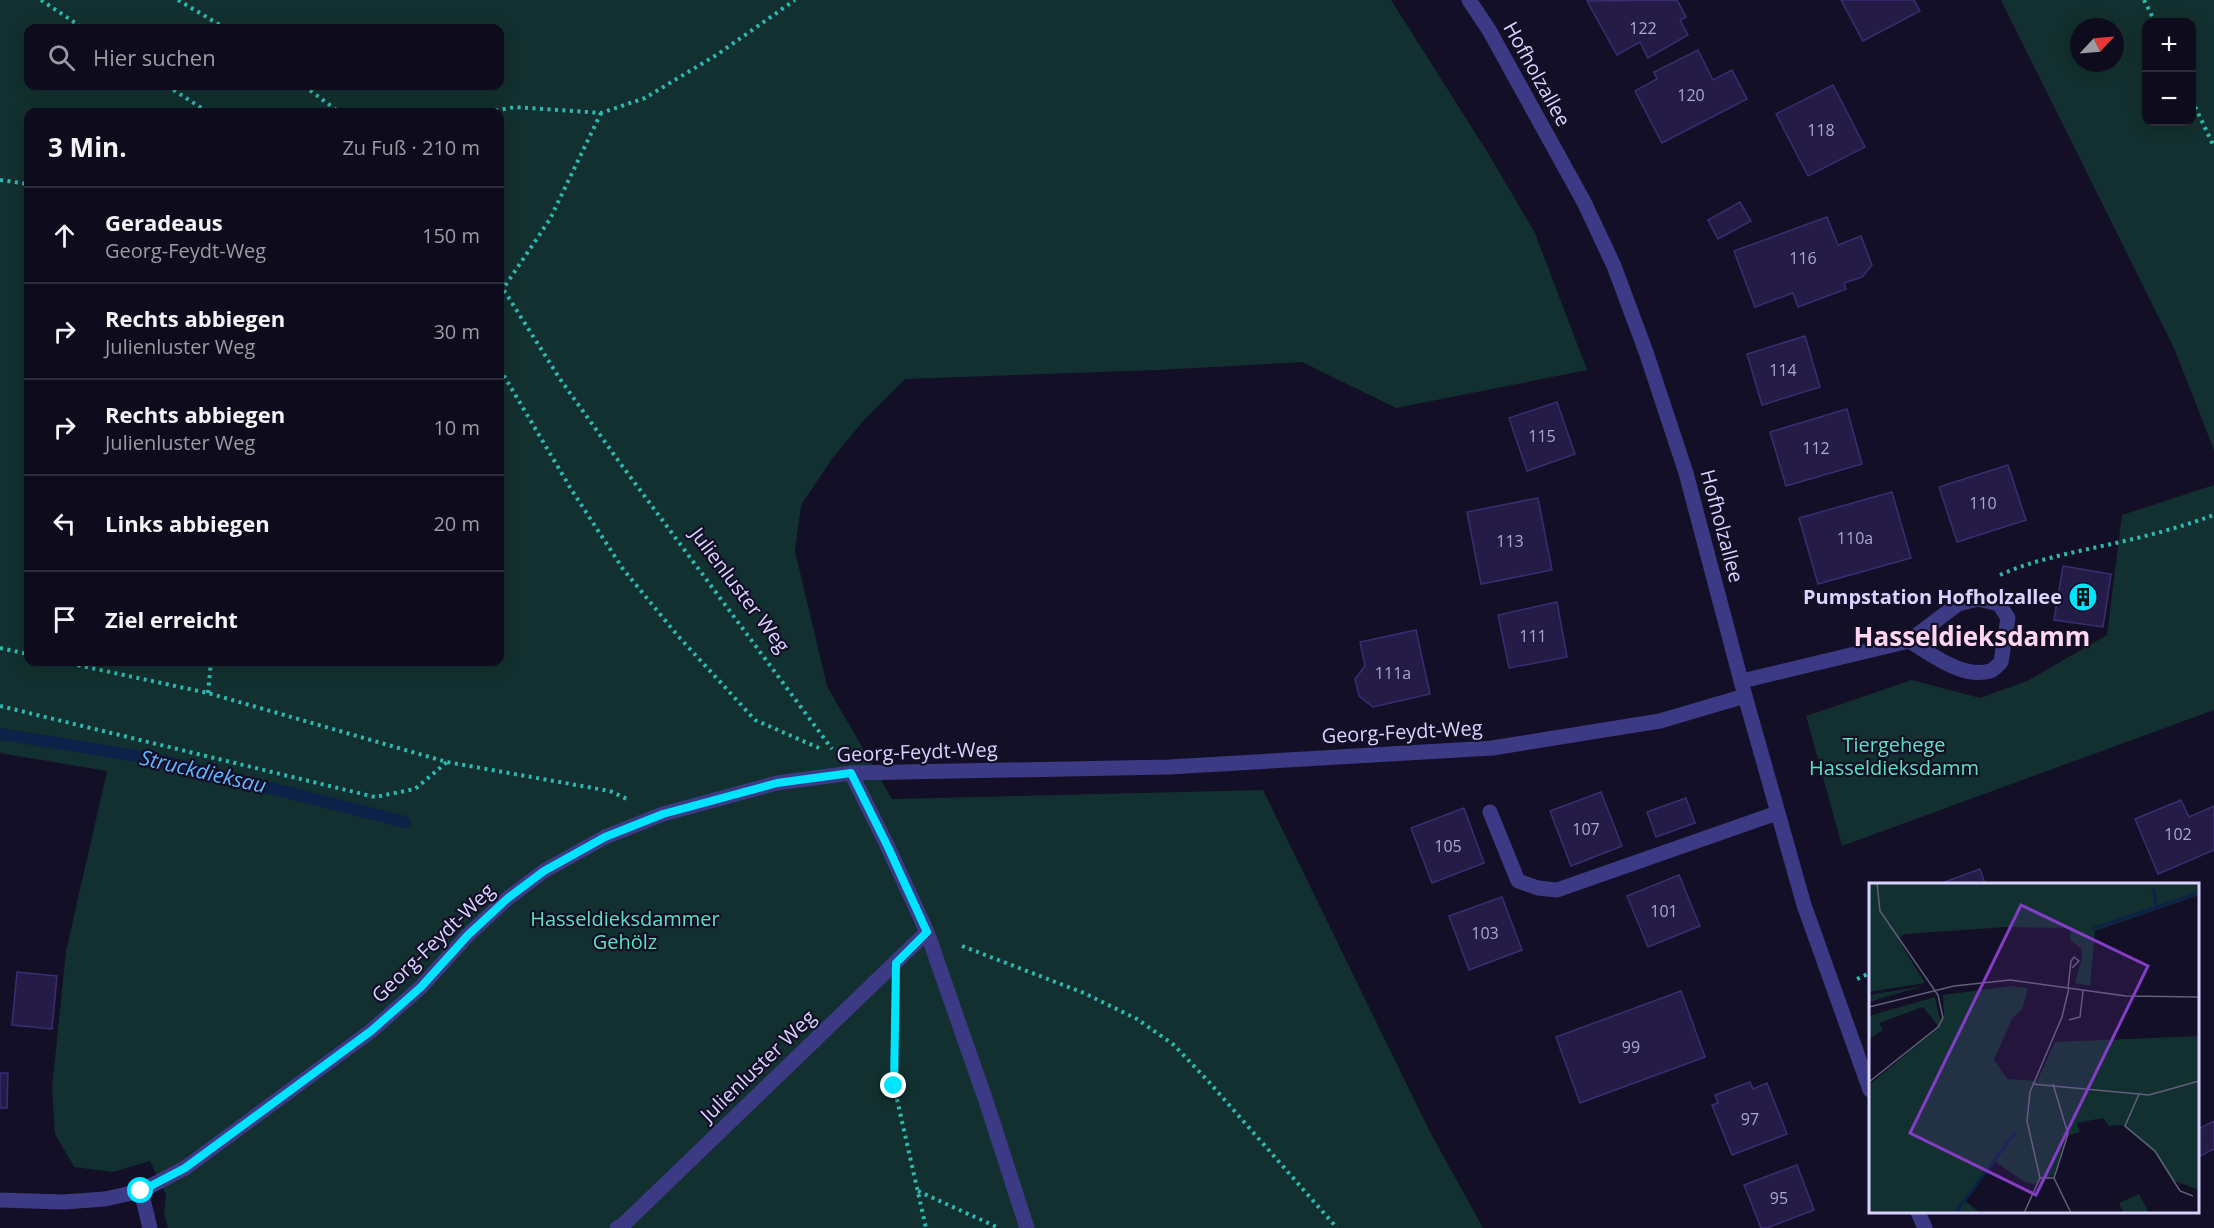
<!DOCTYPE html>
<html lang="de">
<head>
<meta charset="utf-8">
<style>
	body { margin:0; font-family:"Open Sans",sans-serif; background:#1c1929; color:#f1f3f6 }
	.controls { position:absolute; right:18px; top:18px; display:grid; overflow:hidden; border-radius:12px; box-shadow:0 3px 15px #0003 }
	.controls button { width:54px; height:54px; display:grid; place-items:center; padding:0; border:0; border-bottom:2px solid #2e2b3b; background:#0e0b1c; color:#f1f3f6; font:30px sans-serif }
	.compass { position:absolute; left:2070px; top:18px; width:54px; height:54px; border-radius:50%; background:#0e0b1c; box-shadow:0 3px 15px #0003; rotate:64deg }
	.stop { position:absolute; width:18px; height:18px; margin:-14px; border:4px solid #00e5ff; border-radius:50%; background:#fff }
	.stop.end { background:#00e5ff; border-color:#fff; box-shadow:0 2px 6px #0008 }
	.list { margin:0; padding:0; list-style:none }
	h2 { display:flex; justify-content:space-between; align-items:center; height:78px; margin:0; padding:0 24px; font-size:26px }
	h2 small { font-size:20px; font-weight:400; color:#9b9ba3 }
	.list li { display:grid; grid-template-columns:39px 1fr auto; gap:18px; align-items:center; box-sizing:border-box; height:96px; padding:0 24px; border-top:2px solid #2e2b3b }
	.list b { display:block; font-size:22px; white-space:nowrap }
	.list p { margin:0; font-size:20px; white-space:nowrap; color:#9b9ba3 }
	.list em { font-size:20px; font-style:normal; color:#9b9ba3 }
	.icon { flex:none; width:33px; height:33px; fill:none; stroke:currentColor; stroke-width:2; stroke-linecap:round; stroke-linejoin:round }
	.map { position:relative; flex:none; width:2214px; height:1228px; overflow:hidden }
	.search { position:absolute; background:#0e0b1c; box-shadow:0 3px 15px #0003; left:24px; top:24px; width:480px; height:66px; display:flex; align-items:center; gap:15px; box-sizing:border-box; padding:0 21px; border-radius:12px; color:#9b9ba3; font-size:22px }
	.panel { position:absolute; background:#0e0b1c; box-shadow:0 3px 15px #0003; left:24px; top:108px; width:480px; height:558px; border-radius:12px }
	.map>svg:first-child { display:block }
	.green { fill:#12302f; fill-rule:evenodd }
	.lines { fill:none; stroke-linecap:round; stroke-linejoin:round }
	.stream { stroke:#0c2248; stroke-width:12 }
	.building { fill:#241b47; stroke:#3b2d73; stroke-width:1.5 }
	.path { stroke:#2fb8b0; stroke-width:4; stroke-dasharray:3 4.5; stroke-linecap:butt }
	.minor { stroke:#3d3a85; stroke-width:15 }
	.route { stroke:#00e5ff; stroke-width:8 }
	.labels { text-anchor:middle; stroke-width:4.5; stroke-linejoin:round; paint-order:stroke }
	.number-label { font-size:16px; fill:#aca6d1 }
	.street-label { font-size:20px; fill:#d9d4ff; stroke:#130f26 }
	.poi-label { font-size:20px; font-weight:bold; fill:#d9d4ff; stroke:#130f26; text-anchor:end }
	.park-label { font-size:20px; fill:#5fe0c0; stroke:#130f26 }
	.water-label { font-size:21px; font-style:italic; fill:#62b6ff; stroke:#130f26 }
	.district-label { font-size:26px; font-weight:bold; fill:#ffd6f0; stroke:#130f26 }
	.inset-river { fill:none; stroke:#0c2248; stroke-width:3 }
	.inset-road { fill:none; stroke:#625e7d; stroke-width:1.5 }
	.view { fill:#843dc5; fill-opacity:0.15; stroke:#843dc5; stroke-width:3 }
	.inset-edge { fill:none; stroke:#d9d4ff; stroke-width:3 }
</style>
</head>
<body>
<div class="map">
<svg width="2214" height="1228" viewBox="0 0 2214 1228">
	<rect width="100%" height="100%" fill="#130f26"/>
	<g class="green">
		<path d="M 0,0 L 1391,0 L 1488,153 L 1535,233 L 1587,370 L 1396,408 L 1302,362 L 1158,370 L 905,379 L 864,420 L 832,459 L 801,505 L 795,551 L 827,686 L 892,799 L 1263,790 L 1429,1130 L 1483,1228 L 168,1228 L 164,1214 L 166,1195 L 150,1161 L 113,1172 L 74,1167 L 55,1134 L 52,1088 L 66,951 L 107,771 L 0,753 ZM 28,28 L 500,28 L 500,86 L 28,86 ZM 28,112 L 500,112 L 500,662 L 28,662 Z"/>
		<path d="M 2001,0 L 2214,0 L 2214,450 L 2174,348 ZM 2146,22 L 2192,22 L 2192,122 L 2146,122 ZM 2079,27 L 2115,27 L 2115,63 L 2079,63 Z"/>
		<polygon points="2214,485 2214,710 1842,846 1806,716 1912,680 1980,698 2027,681 2107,635 2122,515"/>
	</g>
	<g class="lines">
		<polyline class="stream" points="0,734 155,759 405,822"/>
	</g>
	<g class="building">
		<polygon points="1677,0 1686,17 1680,20 1688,35 1648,58 1640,42 1617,55 1587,1"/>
		<polygon points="1841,0 1914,0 1920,11 1863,41"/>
		<polygon points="1698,50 1713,80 1732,70 1747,99 1662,143 1635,91 1657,79 1654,72"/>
		<polygon points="1833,85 1865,147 1808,176 1776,114"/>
		<polygon points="1740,202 1751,221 1718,239 1708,220"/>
		<polygon points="1827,217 1838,245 1861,236 1872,265 1862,277 1844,283 1846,289 1798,307 1793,293 1755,307 1734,251"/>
		<polygon points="1805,336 1820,387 1762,405 1747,354"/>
		<polygon points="1557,402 1575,454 1527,471 1509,418"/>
		<polygon points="1847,409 1862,464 1786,486 1770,432"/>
		<polygon points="2008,465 2026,520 1957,542 1939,487"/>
		<polygon points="1892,492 1911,558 1818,584 1799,518"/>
		<polygon points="1538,498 1552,570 1481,584 1467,512"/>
		<polygon points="2063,566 2111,574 2103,627 2054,620"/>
		<polygon points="1557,602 1567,657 1509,668 1498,615"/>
		<polygon points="1416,630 1430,694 1373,707 1359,696 1355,679 1365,666 1360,642"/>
		<polygon points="1601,792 1622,846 1571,866 1550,811"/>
		<polygon points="1686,798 1695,823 1656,837 1647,812"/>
		<polygon points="2181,800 2189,817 2214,806 2214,850 2158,874 2135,819"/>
		<polygon points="1464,808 1484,863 1432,883 1411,828"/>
		<polygon points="1980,869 1985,884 1939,884"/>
		<polygon points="1679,875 1700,926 1648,947 1627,896"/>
		<polygon points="1502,897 1522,950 1469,970 1449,916"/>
		<polygon points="17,972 57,976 52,1029 12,1025"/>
		<polygon points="1681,991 1705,1057 1580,1103 1556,1037"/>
		<polygon points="0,1073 8,1073 7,1108 0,1108"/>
		<polygon points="1750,1082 1753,1089 1767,1083 1787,1134 1732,1155 1712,1105 1718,1103 1715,1095"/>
		<polygon points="2214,1121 2214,1149 2198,1157 2198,1129"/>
		<polygon points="1797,1165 1814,1210 1767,1228 1761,1228 1744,1185"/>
	</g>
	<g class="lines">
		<g class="path">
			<polyline points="41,0 83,28"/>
			<polyline points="178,0 225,28"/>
			<polyline points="2144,0 2155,22"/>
			<polyline points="167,86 208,112"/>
			<polyline points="304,86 339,112"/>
			<polyline points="2192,100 2214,147"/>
			<polyline points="488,112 515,107 601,113 645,98 718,54 795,0"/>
			<polyline points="0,180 28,184"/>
			<polyline points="500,284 560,379 620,463 832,749"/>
			<polyline points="500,290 503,289 550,219 601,113"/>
			<polyline points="500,369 571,489 623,569 678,636 755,720 819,748"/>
			<path d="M 2000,575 C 2033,560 2067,554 2102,546 C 2140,538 2179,528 2214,515"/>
			<polyline points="0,648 28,654"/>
			<polyline points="63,662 208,693 447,762 610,791 627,799"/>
			<polyline points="208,693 211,662"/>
			<polyline points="0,706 375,797 415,789 447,762"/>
			<polyline points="962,946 1084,993 1137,1019 1174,1045 1209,1082 1337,1228"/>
			<polyline points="1857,979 1870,973"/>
			<polyline points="895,1002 894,1086 926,1228"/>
			<polyline points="918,1191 999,1228"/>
		</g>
		<g class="minor">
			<polyline points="1469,0 1489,30 1584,202 1614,266 1646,352 1686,473 1745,696 1804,905 1870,1090"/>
			<path d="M 1742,681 L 1909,641 L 1958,604 L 1978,599 L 1999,604 L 2008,618 L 2001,662 C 1998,665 1994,670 1990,671 C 1962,679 1932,654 1909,641"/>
			<polyline points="851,773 887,845 927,932 986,1101 1027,1228"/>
			<polyline points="1490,812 1518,881 1538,888 1557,890 1777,813"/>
			<polyline points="141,1191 150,1228"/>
			<polyline points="0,1200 63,1202 105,1199 141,1191 185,1168 371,1031 421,987 468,935 508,898 544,871 605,837 663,814 777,783 851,773 1169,767 1492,748 1660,721 1745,696"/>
			<polyline points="1918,1212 1925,1228"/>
			<polyline points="617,1228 623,1225 927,932"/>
		</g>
	</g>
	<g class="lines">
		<polyline class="route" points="141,1191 185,1168 371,1031 421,987 468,935 508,898 544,871 605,837 663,814 777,783 851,773 887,845 927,932 896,963 894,1086"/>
	</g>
	<defs>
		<g id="building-disc" transform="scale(1.5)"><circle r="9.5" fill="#00e5ff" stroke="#130f26"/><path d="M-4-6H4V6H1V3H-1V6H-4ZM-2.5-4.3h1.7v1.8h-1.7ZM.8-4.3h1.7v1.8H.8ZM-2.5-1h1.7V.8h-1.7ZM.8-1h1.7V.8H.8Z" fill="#111"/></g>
	</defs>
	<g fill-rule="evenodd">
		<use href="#building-disc" x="2083" y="597"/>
	</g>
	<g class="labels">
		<g class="number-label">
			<text x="1643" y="34">122</text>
			<text x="1691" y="101">120</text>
			<text x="1821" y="136">118</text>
			<text x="1803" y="264">116</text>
			<text x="1783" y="376">114</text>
			<text x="1542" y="442">115</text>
			<text x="1816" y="454">112</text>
			<text x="1983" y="509">110</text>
			<text x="1855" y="544">110a</text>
			<text x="1510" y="547">113</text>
			<text x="1533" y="642">111</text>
			<text x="1393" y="679">111a</text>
			<text x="1586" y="835">107</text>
			<text x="2178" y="840">102</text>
			<text x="1448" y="852">105</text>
			<text x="1664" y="917">101</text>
			<text x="1485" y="939">103</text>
			<text x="1631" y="1053">99</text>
			<text x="1750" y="1125">97</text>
			<text x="1779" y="1204">95</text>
		</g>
		<g class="street-label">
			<text transform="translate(1537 74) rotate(61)" y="7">Hofholzallee</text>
			<text transform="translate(1722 526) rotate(75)" y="7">Hofholzallee</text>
			<text transform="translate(740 590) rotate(53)" y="7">Julienluster Weg</text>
			<text transform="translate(1402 732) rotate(-3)" y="7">Georg-Feydt-Weg</text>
			<text transform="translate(917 752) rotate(-2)" y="7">Georg-Feydt-Weg</text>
			<text transform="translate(433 943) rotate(-44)" y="7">Georg-Feydt-Weg</text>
			<text transform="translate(758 1066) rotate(-44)" y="7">Julienluster Weg</text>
		</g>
		<g class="poi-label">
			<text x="2062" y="604">Pumpstation Hofholzallee</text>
		</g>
		<g class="park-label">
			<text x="1894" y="752">Tiergehege<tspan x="1894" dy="23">Hasseldieksdamm</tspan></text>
			<text x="625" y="926">Hasseldieksdammer<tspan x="625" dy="23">Gehölz</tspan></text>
		</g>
		<g class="water-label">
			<text transform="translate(203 772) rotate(13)" y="7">Struckdieksau</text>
		</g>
		<g class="district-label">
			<text x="1972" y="646">Hasseldieksdamm</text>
		</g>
	</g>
	<g transform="translate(1869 883)">
		<rect width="330" height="330" fill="#130f26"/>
		<path d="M 0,0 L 330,0 L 330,12 L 226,48 L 221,103 L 206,100 L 213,75 L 212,65 L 201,57 L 202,45 L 138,44 L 36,51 L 29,56 L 56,100 L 0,109 ZM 55,103 L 12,115 L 0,120 L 0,112 ZM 142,103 L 159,105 L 153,127 L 144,134 L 125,176 L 138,196 L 168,198 L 186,159 L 330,153 L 330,307 L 303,297 L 286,270 L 253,242 L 240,243 L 234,235 L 208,240 L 211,249 L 197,253 L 185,292 L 165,301 L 156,299 L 125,278 L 97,318 L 111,330 L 0,330 L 0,202 L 70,144 L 54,124 L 10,140 L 14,147 L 0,156 L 0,133 L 66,114 L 71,136 L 75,133 L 74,112 ZM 270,311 L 280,330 L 255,330 L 250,320 Z" fill="#12302f"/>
		<path class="inset-river" d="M 284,5 L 288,25M 223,46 L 330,10M 86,330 L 146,250"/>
		<path class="inset-road" d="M 199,105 L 202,78 L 205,74 L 210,78 L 203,85M 0,124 L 85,103 L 141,97 L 257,113 L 330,114M 200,137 L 211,134 L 214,108M 0,199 L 69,144 L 74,135 L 69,112 L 11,28 L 8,0M 163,201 L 280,212 L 330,198M 270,211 L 256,243 L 286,268 L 311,308 L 324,313M 171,295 L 185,295 L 199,251 L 184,201M 185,295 L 202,330M 155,330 L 171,295 L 158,238 L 161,209 L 193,134 L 200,105"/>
		<path class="view" d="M 152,22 L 279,83 L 167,312 L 41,250 Z"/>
		<rect width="330" height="330" class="inset-edge"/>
	</g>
</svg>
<div class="controls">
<button>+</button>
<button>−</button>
</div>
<svg class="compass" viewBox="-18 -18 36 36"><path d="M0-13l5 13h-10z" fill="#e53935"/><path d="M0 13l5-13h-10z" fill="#9b9ba3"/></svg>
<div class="stop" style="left:141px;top:1191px"></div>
<div class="stop end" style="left:894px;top:1086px"></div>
<div class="search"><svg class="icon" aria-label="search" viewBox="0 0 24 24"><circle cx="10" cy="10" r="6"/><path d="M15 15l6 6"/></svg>Hier suchen</div>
<section class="panel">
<h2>3 Min.<small>Zu Fuß · 210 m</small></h2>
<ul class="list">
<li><svg class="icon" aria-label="ahead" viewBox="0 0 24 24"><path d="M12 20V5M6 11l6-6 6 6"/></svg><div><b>Geradeaus</b><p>Georg-Feydt-Weg</p></div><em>150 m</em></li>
<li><svg class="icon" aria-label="right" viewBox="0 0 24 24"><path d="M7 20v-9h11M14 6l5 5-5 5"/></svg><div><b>Rechts abbiegen</b><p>Julienluster Weg</p></div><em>30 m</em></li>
<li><svg class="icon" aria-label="right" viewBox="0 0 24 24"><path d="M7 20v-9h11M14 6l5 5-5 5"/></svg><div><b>Rechts abbiegen</b><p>Julienluster Weg</p></div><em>10 m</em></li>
<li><svg class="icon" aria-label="left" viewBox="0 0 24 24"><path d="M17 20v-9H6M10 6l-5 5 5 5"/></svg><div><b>Links abbiegen</b></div><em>20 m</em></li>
<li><svg class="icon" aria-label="arrive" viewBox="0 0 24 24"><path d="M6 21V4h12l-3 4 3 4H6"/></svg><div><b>Ziel erreicht</b></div></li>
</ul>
</section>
</div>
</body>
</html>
